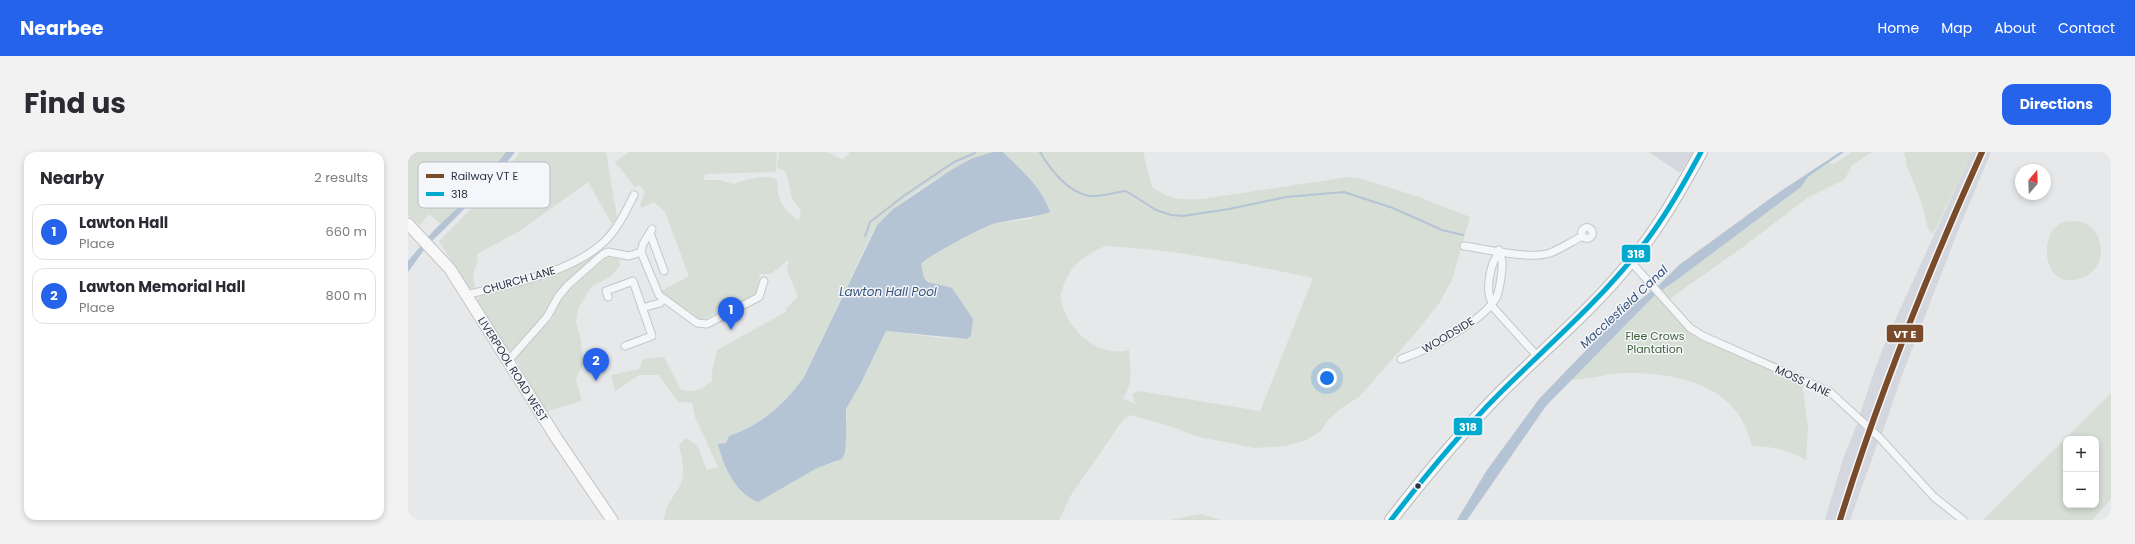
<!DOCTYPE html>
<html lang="en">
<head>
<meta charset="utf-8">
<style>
	body { margin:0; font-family:Poppins,sans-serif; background:#f2f2f3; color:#2b2b33 }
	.controls { position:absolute; right:12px; bottom:12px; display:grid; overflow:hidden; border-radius:8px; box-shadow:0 2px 6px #0003 }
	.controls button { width:36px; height:36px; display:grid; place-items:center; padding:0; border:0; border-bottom:1px solid #e1e1e2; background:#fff; color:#2b2b33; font:20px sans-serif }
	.compass { position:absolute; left:1607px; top:12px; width:36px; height:36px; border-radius:50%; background:#fff; box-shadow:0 2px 6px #0003; rotate:19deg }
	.you { position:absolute; left:919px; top:226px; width:14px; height:14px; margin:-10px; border:3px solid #fff; border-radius:50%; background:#1a73e8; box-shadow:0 0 0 6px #1a73e833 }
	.badge { display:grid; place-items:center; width:26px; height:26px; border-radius:50%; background:#2563eb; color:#fff; font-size:13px; font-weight:700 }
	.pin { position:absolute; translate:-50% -33px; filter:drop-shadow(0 1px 2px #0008) }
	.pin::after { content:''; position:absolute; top:21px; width:14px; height:12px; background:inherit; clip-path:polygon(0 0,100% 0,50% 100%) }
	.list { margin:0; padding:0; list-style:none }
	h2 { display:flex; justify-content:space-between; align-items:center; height:52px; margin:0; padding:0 16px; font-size:17px }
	h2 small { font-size:13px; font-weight:400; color:#7c7c81 }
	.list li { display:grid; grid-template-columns:26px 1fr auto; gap:12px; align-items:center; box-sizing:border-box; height:56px; margin:0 8px 8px; padding:0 8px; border:1px solid #e1e1e2; border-radius:12px }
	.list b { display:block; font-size:15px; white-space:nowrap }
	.list p { margin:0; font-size:13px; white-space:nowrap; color:#7c7c81 }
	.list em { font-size:13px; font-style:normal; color:#7c7c81 }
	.map { position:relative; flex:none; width:1703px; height:368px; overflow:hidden; border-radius:12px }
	header { display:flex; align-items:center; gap:24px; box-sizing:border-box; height:56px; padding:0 20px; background:#2563eb; color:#fff }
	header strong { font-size:19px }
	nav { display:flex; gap:22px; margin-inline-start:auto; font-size:14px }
	.intro { display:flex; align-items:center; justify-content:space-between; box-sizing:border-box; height:96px; padding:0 24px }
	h1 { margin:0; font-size:28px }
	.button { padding:10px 18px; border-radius:12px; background:#2563eb; color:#fff; font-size:14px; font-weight:700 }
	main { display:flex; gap:24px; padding:0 24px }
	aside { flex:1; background:#fff; border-radius:12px; box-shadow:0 2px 6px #0003 }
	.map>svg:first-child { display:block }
	.built { fill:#d4d7dd }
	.green { fill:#d6ded6; fill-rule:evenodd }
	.water { fill:#b4c4d5 }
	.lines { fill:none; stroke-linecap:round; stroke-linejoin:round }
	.stream { stroke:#b4c4d5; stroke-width:2 }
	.street-casing { stroke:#c4c6c8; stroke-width:9 }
	.primary-casing { stroke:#c2c5c8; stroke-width:13 }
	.highway-casing { stroke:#b8bbbf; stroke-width:14 }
	.street { stroke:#f5f6f7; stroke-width:7 }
	.primary { stroke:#f8f8f8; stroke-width:11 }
	.highway { stroke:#f8f8f8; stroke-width:12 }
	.bus-1-casing { stroke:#f4f6f9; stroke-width:8 }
	.bus-1 { stroke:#00a9ce; stroke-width:5 }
	.rail-1-casing { stroke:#f4f6f9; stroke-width:9 }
	.rail-1 { stroke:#7a4b2a; stroke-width:6 }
	.bus-dot { fill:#2b3445; stroke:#f4f6f9; stroke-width:1.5 }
	.labels { text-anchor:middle; stroke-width:3; stroke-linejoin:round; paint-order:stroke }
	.street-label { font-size:11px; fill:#2b3445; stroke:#f4f6f9 }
	.park-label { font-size:11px; fill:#3f6138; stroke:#f4f6f9 }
	.water-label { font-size:12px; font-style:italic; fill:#34527a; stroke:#f4f6f9 }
	.key { fill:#f4f6f9; stroke:#b8bcc3; stroke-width:1 }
	.key-label { font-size:11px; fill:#2b3445 }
	.line-badge { stroke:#f4f6f9; stroke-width:1.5 }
	.badge-label { font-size:11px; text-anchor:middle; font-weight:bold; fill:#fff }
</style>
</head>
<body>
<header>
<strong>Nearbee</strong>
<nav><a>Home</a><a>Map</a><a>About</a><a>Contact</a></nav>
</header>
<div class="intro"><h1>Find us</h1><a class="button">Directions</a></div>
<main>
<aside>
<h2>Nearby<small>2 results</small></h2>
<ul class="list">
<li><span class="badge">1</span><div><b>Lawton Hall</b><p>Place</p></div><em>660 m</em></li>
<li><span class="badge">2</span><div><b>Lawton Memorial Hall</b><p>Place</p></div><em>800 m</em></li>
</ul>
</aside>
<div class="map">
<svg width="1703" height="368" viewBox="0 0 1703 368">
	<rect width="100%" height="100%" fill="#e6e8ea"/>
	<g class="built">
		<polygon points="1241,0 1285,0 1272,21"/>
		<polygon points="1564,0 1583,0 1550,79 1493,226 1474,282 1452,262 1468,214 1483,177"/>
		<polygon points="1450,270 1470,290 1442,368 1417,368 1435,307"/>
	</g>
	<g class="green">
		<polygon points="0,0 98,0 67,40 33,72 21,62 12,73 0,63"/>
		<polygon points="112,0 198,0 209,66 204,72 180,30 110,80 69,102 70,107 65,123 67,135 64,137 60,135 31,89 86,34"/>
		<path d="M 221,0 L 369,0 L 368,20 L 297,22 L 296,28 L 311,28 L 326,32 C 336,27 358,22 368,27 C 370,31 369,35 370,40 C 372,53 380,61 391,69 L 393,59 L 384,46 L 378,20 L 369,16 L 371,0 L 419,0 L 435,8 L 442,0 L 585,0 C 551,11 482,50 464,81 L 396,225 C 376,253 353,273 321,284 L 313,304 L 334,340 L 350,350 L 409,315 L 429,310 L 439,266 L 438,257 L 453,231 L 478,179 L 535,186 L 559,187 L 563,184 L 565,167 L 552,149 L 516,126 L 513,112 L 527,100 L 587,71 L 624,67 L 632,41 L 595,0 L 735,0 L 744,35 C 763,48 771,48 794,47 L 941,25 L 951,26 L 1011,45 L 1062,65 L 1044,128 L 1032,150 L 1010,178 L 951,245 L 932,257 L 919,269 L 913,279 L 896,289 L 877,294 L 847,296 L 787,284 L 768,276 L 723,263 L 715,268 L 663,343 L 651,368 L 256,368 C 258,348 269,344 274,328 C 277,317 273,303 271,293 L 278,286 L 289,293 L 299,318 L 310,315 L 287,265 L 284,251 L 274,250 L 271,251 L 251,223 L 231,223 L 207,239 L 203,223 L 231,217 L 235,207 L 256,205 L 273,238 C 286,241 294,237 304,229 C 303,217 307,210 309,198 L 378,160 L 378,157 L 390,144 L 379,119 L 381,107 L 363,122 L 352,122 L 348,142 L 331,151 L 324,150 L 315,154 L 308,161 L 297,167 L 289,166 L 253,139 L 281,124 L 257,60 L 246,50 L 234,56 L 232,53 L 237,40 L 231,33 L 227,35 L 207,10 ZM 697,94 C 767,97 836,112 905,126 L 852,259 L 731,239 L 724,242 L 727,252 L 715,246 C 726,231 722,215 721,198 C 690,207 657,176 653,147 C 652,143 654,139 655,135 C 662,113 677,103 697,94 Z"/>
		<polygon points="1444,0 1464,0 1444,13 1437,27 1399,46 1335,95 1260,148 1252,139 1274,124 1393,35 1400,25 1421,11 1426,12"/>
		<polygon points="1498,0 1564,0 1525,82 1520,77 1514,52 1498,12 1498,6 1495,2"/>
		<path d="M 1668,69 C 1703,73 1702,130 1660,128 C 1633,127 1632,77 1656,70 C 1660,69 1665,69 1668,69 Z"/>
		<polygon points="186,104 187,106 110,195 100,200 70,157 69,148 73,143 131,129 153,120 177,106"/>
		<polygon points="199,105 211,107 212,114 203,124 183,135 170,157 168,170 173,188 175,213 168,227 174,249 139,259 135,255 108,207 112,199 144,167 152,150 168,132"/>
		<path d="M 1247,143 L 1279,176 L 1394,231 L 1400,275 L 1398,308 C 1378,297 1366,295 1344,294 C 1331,236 1278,222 1224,221 C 1204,220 1183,227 1163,228 Z"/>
		<path d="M 1703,241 L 1703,347 L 1684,368 L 1575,368 ZM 1658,287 L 1688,287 L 1688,353 L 1658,353 Z"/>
		<polygon points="793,362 813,368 762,368"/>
	</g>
	<g class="water">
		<path d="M 98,0 L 107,0 C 82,32 54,60 25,88 C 15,97 8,110 0,120 L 0,109 L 27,77 L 67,40 Z"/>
		<path d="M 585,0 L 595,0 C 612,17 635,36 642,60 C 624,66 607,67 588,71 C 577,74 519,104 513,112 L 516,126 L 520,130 L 544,136 L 565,167 L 563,184 L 559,187 L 478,179 L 453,231 L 438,257 L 438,285 L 437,300 L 434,307 L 409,316 L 350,350 C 328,342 315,314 310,292 L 318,291 L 321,284 C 353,273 376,253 396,225 L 469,73 L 485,57 L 543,18 L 565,6 Z"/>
		<polygon points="1432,0 1436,0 1400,25 1393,35 1274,124 1247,143 1138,254 1059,368 1049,368 1079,318 1131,247 1211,164 1251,133 1271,113 1367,43"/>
	</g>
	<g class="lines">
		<g class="stream">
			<path d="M 632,0 C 642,17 660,41 682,44 C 693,45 707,40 718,39 L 748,58 L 763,63 L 775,64 L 821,57 L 878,45 L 936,40 L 985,56 L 1034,78 L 1055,83"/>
			<polyline points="457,84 462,70 497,43 546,10 567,1"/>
		</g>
		<g class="street-casing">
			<g id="street">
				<circle cx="1179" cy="81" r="5.5"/>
				<polyline points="244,77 235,92 233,100 251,143 289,171 299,172 351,145 356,129"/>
				<polyline points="242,81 256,119"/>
				<path d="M 1056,94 C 1078,97 1122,108 1142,101 C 1153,97 1164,89 1175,84"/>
				<polyline points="1223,110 1282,176 1295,184 1422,240 1471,285 1526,345 1555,368"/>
				<path d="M 58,143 C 101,132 164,121 197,89 C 210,76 218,59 226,43"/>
				<polyline points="200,145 198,139 225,129 244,184 217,194"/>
				<path d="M 1084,150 C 1077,139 1082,111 1091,101"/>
				<polyline points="1083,153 1130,205"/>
				<polyline points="234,156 252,151 255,147"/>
				<path d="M 993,207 C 1021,197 1073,171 1088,146 C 1091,142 1095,116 1094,110 C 1094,105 1091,103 1091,98"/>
				<polyline points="100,209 139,165 150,145 160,133 194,103 200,100 221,104 233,100"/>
			</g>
		</g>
		<g class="primary-casing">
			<polyline id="primary" points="0,72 42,117 149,287 204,368"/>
		</g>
		<g class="highway-casing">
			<path id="highway" d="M 983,368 C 1017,324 1052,282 1091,242 C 1135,198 1184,158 1223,109 C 1251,76 1272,38 1293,0"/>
		</g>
		<use href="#street" class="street"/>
		<use href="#primary" class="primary"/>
		<use href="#highway" class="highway"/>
		<g class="bus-1-casing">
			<path id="bus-1" d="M 983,368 C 1017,324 1052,281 1091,242 C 1139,194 1190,151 1232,97 C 1256,67 1275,33 1293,0"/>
		</g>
		<use href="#bus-1" class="bus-1"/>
		<g class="rail-1-casing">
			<path id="rail-1" d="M 1432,368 C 1471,242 1520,120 1574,0"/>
		</g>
		<use href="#rail-1" class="rail-1"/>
	</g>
	<circle class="bus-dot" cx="1010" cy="334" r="3.5"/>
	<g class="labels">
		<g class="street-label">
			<text transform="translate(111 128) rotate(-16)" y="4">CHURCH LANE</text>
			<text transform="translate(1040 183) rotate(-31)" y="4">WOODSIDE</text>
			<text transform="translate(105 217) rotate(58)" y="4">LIVERPOOL ROAD WEST</text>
			<text transform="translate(1395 229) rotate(25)" y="4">MOSS LANE</text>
		</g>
		<g class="park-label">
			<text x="1247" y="188">Flee Crows<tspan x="1247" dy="13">Plantation</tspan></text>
		</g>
		<g class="water-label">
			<text x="480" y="144">Lawton Hall Pool</text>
			<text transform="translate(1216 155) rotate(-43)" y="4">Macclesfield Canal</text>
		</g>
	</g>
	<rect x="10" y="10" width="132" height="46" rx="6" class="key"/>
	<rect x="18" y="22" width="18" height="4" fill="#7a4b2a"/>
	<rect x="18" y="40" width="18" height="4" fill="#00a9ce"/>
	<g class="key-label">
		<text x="43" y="28">Railway VT E</text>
		<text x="43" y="46">318</text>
	</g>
	<g class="line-badge">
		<rect x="1213" y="92" width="30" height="19" rx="4" fill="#00a9ce"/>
		<rect x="1478" y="172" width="38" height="19" rx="4" fill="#7a4b2a"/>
		<rect x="1045" y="265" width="30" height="19" rx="4" fill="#00a9ce"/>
	</g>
	<g class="badge-label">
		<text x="1228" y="106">318</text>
		<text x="1497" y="186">VT E</text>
		<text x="1060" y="279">318</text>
	</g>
</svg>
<div class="controls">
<button>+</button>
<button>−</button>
</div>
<svg class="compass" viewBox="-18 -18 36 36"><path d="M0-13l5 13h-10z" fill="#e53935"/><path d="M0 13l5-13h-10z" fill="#7c7c81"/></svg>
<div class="you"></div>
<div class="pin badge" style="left:323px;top:178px">1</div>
<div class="pin badge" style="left:188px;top:229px">2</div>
</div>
</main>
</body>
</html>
